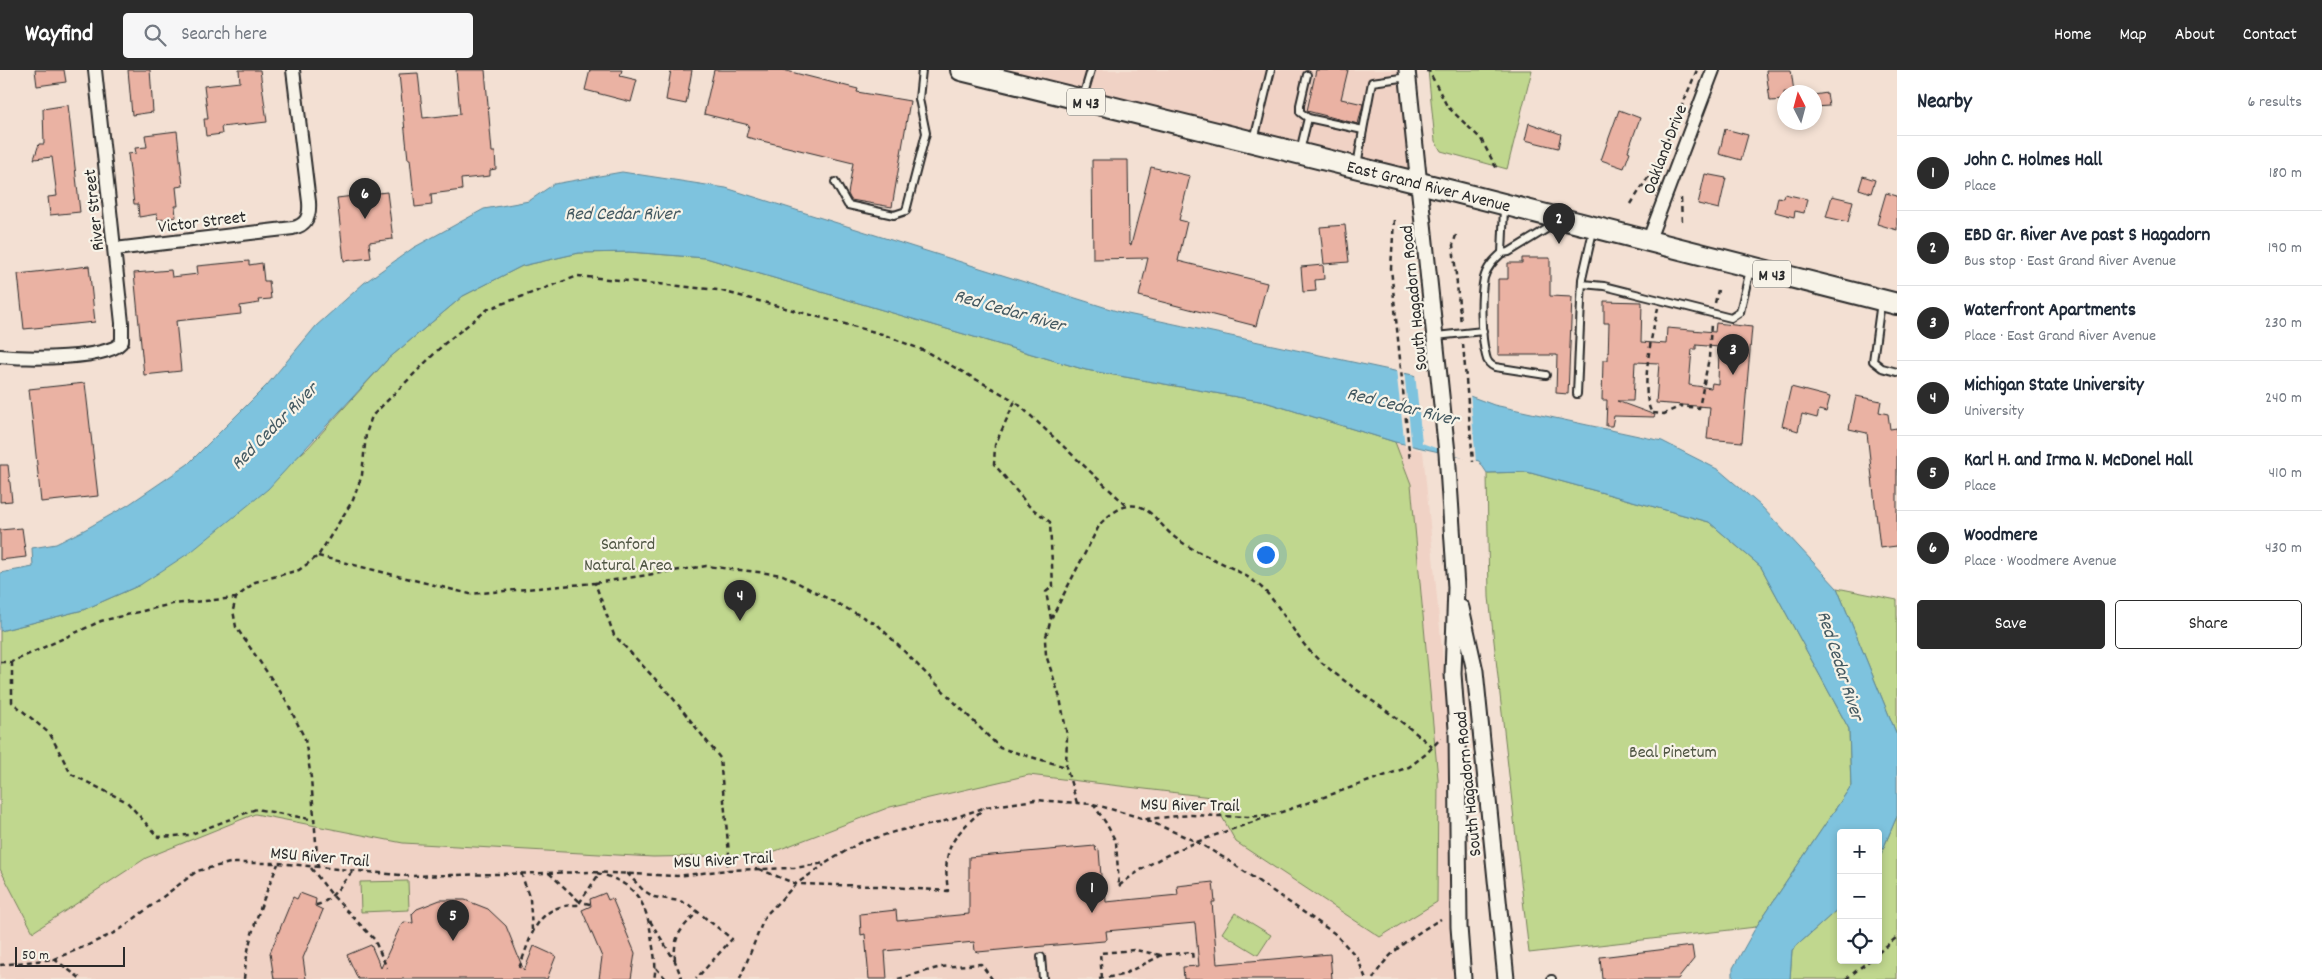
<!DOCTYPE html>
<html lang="en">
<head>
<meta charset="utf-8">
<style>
	body { margin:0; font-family:Dekko,sans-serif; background:#f6f6f7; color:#1f2937 }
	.controls { position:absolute; right:15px; bottom:15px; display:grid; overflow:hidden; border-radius:5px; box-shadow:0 2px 8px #0003 }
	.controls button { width:45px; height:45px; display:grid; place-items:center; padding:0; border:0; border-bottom:1px solid #e0e1e3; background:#fff; color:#1f2937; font:25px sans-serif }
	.compass { position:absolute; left:1777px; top:15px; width:45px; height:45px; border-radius:50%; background:#fff; box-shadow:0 2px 8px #0003; rotate:354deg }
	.scale { position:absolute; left:15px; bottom:12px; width:110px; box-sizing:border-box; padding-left:5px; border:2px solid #2b2b2b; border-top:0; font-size:14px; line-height:18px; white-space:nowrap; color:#2b2b2b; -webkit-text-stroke:4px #f7f3e8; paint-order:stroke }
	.you { position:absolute; left:1265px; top:484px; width:18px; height:18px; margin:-12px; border:4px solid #fff; border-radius:50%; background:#1a73e8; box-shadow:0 0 0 8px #1a73e833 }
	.badge { display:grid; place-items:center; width:32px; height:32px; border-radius:50%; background:#2b2b2b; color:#fff; font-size:16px; font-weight:700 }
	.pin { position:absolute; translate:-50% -41px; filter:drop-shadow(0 1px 2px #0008) }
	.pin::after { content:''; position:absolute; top:26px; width:18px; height:15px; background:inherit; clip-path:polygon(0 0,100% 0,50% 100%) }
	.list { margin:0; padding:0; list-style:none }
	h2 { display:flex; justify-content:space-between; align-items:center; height:65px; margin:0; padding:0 20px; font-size:21px }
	h2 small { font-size:16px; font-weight:400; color:#747a83 }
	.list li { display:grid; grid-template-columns:32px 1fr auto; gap:15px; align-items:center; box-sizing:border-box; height:75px; padding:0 20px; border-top:1px solid #e0e1e3 }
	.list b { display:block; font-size:19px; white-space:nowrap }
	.list p { margin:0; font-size:16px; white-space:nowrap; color:#747a83 }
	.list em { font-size:16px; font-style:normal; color:#747a83 }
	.actions { display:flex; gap:10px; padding:15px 20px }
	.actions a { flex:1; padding:11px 0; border:1px solid #2b2b2b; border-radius:5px; text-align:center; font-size:18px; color:#2b2b2b }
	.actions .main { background:#2b2b2b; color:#fff }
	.icon { flex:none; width:28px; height:28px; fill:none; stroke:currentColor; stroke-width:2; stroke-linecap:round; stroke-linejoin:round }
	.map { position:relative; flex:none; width:1897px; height:909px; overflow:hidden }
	header { display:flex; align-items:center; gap:30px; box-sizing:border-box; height:70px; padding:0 25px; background:#2b2b2b; color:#fff }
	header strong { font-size:24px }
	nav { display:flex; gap:28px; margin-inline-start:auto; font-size:18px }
	.search { width:350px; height:45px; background:#f6f6f7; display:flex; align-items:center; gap:12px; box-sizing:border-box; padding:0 18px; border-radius:5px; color:#747a83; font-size:19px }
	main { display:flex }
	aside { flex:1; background:#fff }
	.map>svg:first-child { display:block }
	.built { fill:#f0d2c5 }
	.green { fill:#c0d78e; stroke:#76815c }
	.water { fill:#7ec3de; stroke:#5d8696 }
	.pier { fill:#f3e0d3 }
	.building { fill:#eab2a3; stroke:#2b2b2b; fill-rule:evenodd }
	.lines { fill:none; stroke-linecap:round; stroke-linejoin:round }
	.service-casing { stroke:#2b2b2b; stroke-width:10 }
	.minor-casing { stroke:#2b2b2b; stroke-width:16 }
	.tertiary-casing { stroke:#2b2b2b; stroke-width:19 }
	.primary-casing { stroke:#2b2b2b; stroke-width:24 }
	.path { stroke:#2b2b2b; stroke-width:2.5; stroke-dasharray:5 4; stroke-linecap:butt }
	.service { stroke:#f7f3e8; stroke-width:6 }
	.minor { stroke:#f7f3e8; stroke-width:12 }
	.tertiary { stroke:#f7f3e8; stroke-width:15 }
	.primary { stroke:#f7f3e8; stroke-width:20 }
	.labels { text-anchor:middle; stroke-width:4.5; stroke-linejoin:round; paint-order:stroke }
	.shield { fill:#f7f3e8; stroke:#686764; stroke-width:1 }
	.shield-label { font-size:16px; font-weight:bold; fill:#2b2b2b }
	.street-label { font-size:18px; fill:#2b2b2b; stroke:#f7f3e8 }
	.park-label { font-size:18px; fill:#505644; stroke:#f7f3e8 }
	.water-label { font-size:19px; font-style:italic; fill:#445961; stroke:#f7f3e8 }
</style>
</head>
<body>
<header>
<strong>Wayfind</strong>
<div class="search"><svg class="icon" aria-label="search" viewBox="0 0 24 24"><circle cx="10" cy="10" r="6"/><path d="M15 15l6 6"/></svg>Search here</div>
<nav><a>Home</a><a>Map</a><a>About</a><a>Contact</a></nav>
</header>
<main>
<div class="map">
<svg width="1897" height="909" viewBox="0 0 1897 909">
	<rect width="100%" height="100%" fill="#f3e0d3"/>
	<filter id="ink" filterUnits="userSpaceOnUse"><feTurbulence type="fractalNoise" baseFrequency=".02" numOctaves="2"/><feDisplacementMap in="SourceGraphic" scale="10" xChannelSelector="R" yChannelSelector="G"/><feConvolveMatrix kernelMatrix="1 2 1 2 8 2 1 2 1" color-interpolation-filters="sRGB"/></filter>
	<g filter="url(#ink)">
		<g class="built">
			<polygon points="974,0 1405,0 1418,111"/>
			<polygon points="1086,300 1265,332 1423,381 1447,632 1451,716 1450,848 1454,909 0,909 0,561"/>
		</g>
		<g class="green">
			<polygon points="1428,0 1532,0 1507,99 1441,81 1435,71"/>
			<polygon points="629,182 706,188 1086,300 1265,332 1395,372 1411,414 1438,709 1437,832 1380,867 1236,772 1211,727 1029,705 890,737 765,785 653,787 403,773 255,744 146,788 33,862 0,799 0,561 83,540 140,515 308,378 388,289 463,226 522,196 579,183"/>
			<polygon points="1527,402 1709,452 1761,497 1849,659 1851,716 1756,857 1529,883 1489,527 1487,403"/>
			<polygon points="1837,518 1897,530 1897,665"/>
			<polygon points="1897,746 1897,909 1790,909 1792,880 1841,836 1841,890 1878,890 1878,791"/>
			<polygon points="408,811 409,840 361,842 360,812"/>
			<polygon points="1235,843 1271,865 1258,885 1222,863"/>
		</g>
		<polygon class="water" points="622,102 726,118 1123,243 1413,305 1494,335 1662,371 1719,400 1761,436 1837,518 1897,665 1897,746 1878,791 1878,763 1841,763 1841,836 1792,880 1790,909 1733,909 1733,898 1756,857 1851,716 1849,659 1761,497 1709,452 1527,402 1487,403 1479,391 1395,372 1265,332 1086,300 706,188 629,182 579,183 522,196 463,226 388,289 268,419 192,481 140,515 83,540 0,561 0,503 33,497 32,478 56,474 86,459 128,435 188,394 267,315 316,256 364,213 413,178 484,139 529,131 554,114"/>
		<g class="pier">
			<polygon points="1396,299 1404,300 1412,379 1405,377"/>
			<polygon points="1415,303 1470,323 1476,393 1422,373"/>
		</g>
		<g class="building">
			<polygon points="35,0 64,0 66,12 37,16"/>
			<polygon points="128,0 150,0 153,42 132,45"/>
			<polygon points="239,0 260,0 267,52 221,57 222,64 206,66 204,49 208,49 204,16 240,12"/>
			<polygon points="456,0 485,0 492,82 495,82 496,99 490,100 490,106 461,109 462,120 431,124 432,135 415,137 410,89 408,89 399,4 418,3 423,48 460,44"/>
			<polygon points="590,0 622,0 620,6 637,10 631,32 585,20"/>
			<polygon points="671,0 692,0 686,34 666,30"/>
			<polygon points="714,0 783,0 858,19 857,22 910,31 892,137 851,130 848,124 853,93 746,67 749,55 704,44"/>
			<polygon points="1316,0 1348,0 1341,29 1363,34 1358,54 1307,41"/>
			<polygon points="1766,0 1791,0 1794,22 1784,22 1784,30 1770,31"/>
			<polygon points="1827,23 1829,36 1814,37 1814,25"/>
			<polygon points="68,35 80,142 50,145 48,127 57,126 52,87 34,89 39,74 44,74 43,39"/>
			<polygon points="1619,40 1640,48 1628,81 1630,82 1624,98 1601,90"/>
			<polygon points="1529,53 1561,64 1558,78 1525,70"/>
			<polygon points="1725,59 1748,65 1741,90 1719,84"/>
			<polygon points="177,61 183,116 176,117 178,136 175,136 176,147 158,150 157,144 139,147 138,134 134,134 128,84 136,83 135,78 147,77 145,65"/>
			<polygon points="1092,90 1128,90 1129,174 1131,175 1151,97 1190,106 1179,150 1187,152 1178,191 1267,213 1256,256 1139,226 1148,188 1093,189"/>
			<polygon points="1705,104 1726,108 1719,139 1698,134"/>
			<polygon points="1863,106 1875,110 1871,123 1859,119"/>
			<polygon points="387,122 393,169 369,172 371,188 344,191 337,128"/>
			<polygon points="1886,123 1897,126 1897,160 1877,154"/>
			<polygon points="1784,124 1807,129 1804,143 1795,141 1794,147 1775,142 1778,127 1783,128"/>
			<polygon points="1832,126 1853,131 1848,152 1826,147"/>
			<polygon points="1345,155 1349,192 1324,194 1320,157"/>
			<polygon points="1522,188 1550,188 1550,226 1572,227 1568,324 1556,323 1557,285 1498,285 1498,209 1508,209 1508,193 1522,193"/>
			<polygon points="249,191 249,195 262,193 264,211 269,211 271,229 258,230 259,233 240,236 241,244 176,251 181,301 144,305 134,203 171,200 172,207 198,204 197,196"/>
			<polygon points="1323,195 1324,209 1315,210 1316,221 1303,222 1301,197"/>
			<polygon points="89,196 95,252 24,259 18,204"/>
			<path d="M 1604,231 L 1642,232 L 1641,272 L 1666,274 L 1667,258 L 1715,262 L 1716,253 L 1752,257 L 1742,372 L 1707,369 L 1710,337 L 1656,333 L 1659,293 L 1635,292 L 1633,331 L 1617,331 L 1655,345 L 1654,347 L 1614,346 L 1612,356 L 1606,356 L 1607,330 L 1602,330 L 1603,290 L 1608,290 L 1609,253 L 1604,253 ZM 1696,275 L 1719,277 L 1718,314 L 1712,313 L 1711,318 L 1689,315 L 1692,279 L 1696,279 Z"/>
			<polygon points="85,313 98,426 41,432 29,319"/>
			<polygon points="1791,317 1830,327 1826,342 1819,340 1817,348 1802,344 1798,361 1782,356"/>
			<polygon points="1856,326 1881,331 1879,342 1888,344 1890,359 1897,358 1897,476 1880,478 1867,363 1849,359"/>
			<polygon points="0,395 8,395 12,431 0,432"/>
			<polygon points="22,458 26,487 0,490 0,460"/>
			<polygon points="1095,776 1096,781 1099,780 1102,819 1105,819 1106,832 1178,825 1177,816 1213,812 1215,832 1212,832 1217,894 1330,884 1332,909 1184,909 1183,897 1199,896 1195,853 1106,861 1107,869 1104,871 1021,878 978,882 975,881 974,872 885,881 887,909 869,909 865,864 861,865 860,844 896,840 897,851 969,844 969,787"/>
			<polygon points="300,823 316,829 315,836 323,840 303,888 306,909 274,909 270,883 293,827 297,829"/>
			<polygon points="605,823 608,830 612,828 635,883 631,909 599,909 602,887 582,840 591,836 590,829"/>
			<polygon points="440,830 465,830 488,839 506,856 524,901 534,876 556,886 547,909 358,909 347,885 371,875 381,898 400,857 404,852 413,853 412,844 417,839"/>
			<polygon points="1692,876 1694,889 1678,909 1602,909 1600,887"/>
		</g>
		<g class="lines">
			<g class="service-casing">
				<g id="service">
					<polyline points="1307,5 1300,35 1300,42 1308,48"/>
					<polyline points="1083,27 1091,0"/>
					<polyline points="1254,70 1271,0"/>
					<polyline points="1300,81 1308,48 1363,60 1372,12 1408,7"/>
					<polyline points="1357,96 1363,60"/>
					<polyline points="835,112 848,135 894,145 906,141 926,63 919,29 922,0"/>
					<polyline points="1504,138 1502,183 1509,182 1558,152"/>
					<path d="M 1502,183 C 1494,190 1487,197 1484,208 C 1480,227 1481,267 1486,286 C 1487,292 1490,295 1495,297 L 1546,305"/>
					<polyline points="1582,214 1604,216 1731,248 1740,242 1750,200"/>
					<polyline points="1881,232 1873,291 1882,298 1897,302"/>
					<polyline points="1436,266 1483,261"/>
					<polyline points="1577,324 1582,209 1593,161"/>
					<polyline points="1041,887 1043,909"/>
					<polyline points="1551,909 1552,909"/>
				</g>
			</g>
			<g class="minor-casing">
				<g id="minor">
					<polyline points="1648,172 1713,0"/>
					<path d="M 115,179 L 293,158 C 307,155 310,146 309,132 L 293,0"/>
					<path d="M 0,286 C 22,289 113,290 122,271 L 122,253 L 95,0"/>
				</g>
			</g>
			<g class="tertiary-casing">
				<g id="tertiary">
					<polyline points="1407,0 1447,383 1456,517 1453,604 1457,659 1459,857 1463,909"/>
					<polyline points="1461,538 1475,601 1506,909"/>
				</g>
			</g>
			<g class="primary-casing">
				<g id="primary">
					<path id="s1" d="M 961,0 L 1452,121 L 1897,234"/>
				</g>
			</g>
			<g class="path">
				<polyline points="1426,1 1429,1 1447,36 1481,69 1497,99"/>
				<polyline points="1681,128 1682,153"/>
				<polyline points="1631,134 1659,90 1697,0"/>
				<polyline points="1394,150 1391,198 1410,391"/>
				<polyline points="1456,165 1453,175 1461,254"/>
				<polyline points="1715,233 1718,220"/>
				<path d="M 1658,238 C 1652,262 1639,322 1652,343 L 1664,344 L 1681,336 L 1699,338 L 1709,288 L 1711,253"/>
				<polyline points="1463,274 1473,392"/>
				<polyline points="318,486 470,524 595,513 614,565 672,627 720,688 729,784 727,800"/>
				<polyline points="595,513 706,496 783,505 878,555 1000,678 1066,697"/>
				<polyline points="1051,549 1046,522 1053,516 1050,452 1029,436 994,394 995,375 1015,331 1127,436"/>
				<polyline points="0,592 12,592 101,551 172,534 236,528"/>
				<polyline points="12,592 12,632 50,664 71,704 127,732 158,767 189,765 256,739 315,750"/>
				<path d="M 1077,733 L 1066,697 L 1067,665 L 1060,628 L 1046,585 L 1045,570 L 1051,549 L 1100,454 C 1111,443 1127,430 1143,438 C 1156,445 1165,461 1177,469 C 1203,488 1238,496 1262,518 C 1284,539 1295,570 1321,592 C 1356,622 1398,646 1432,677"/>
				<polyline points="1093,734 1106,753 1116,772 1119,816"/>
				<polyline points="1147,750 1197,772 1226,789 1334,863 1357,887 1366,909"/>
				<polyline points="311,798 332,825 374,869 387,898"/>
				<polyline points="318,798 311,708 305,669 286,630 236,557 233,540 236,528 255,512 299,500 318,486 353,430 362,405 366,364 372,346 444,274 488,239 578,206 718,220 882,264 925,281 1015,331"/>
				<path d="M 759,799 L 796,814 L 877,816 L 948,821 C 942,776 952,768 984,738"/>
				<polyline points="521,803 530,829 532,860"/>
				<path d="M 597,803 C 636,813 647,832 652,871 C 654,884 657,896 654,909"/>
				<polyline points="627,803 643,820 654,827 680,831 689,835 732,869 696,909"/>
				<path d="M 1119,816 C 1163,779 1218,765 1270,746"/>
				<polyline points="590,834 580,832 599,804"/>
				<path d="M 316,835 C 330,833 343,812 352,802"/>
				<polyline points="650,851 675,891 682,909"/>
				<polyline points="1878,883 1897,867"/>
				<polyline points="54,889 81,909"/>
				<path d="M 675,890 C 673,864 682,859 698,841"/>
				<polyline points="0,895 54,889 86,876 118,861 197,801 230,793 278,793 409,806 590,802 677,806 727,800 794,798 826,793 859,773 897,761 939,753 986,737 1035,730 1093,734 1145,749 1191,745 1248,747 1276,744 1409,697 1426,684 1441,668"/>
				<path d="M 519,898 C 532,866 535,835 577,835 L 580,832 L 549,803"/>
				<polyline points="656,898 666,909"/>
				<polyline points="1102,908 1100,883 1135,880 1161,885"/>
				<path d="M 244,909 C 248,864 261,835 278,794"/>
				<polyline points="740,909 765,846 796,814 824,795"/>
				<polyline points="898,909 941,897 981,894 992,909"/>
				<polyline points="1099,909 1122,905 1162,885 1192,882 1193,891"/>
				<path d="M 1373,909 C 1387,882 1415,864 1441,849"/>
				<polyline points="1846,909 1870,890"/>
			</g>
			<use href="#service" class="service"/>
			<use href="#minor" class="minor"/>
			<use href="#tertiary" class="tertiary"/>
			<use href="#primary" class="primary"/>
		</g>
	</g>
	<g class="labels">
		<g class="shield">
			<rect x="1067" y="18.5" width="38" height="27" rx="4"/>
			<rect x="1753" y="190.5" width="38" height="27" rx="4"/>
		</g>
		<g class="shield-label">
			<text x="1086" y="38">M 43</text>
			<text x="1772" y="210">M 43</text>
		</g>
		<g class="street-label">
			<text transform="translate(1664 79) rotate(-69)" y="6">Oakland Drive</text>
			<text dy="6" stroke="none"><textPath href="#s1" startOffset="482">East Grand River Avenue</textPath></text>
			<text transform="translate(93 140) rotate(-96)" y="6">River Street</text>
			<text transform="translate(202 151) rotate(-7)" y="6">Victor Street</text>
			<text transform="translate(1413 228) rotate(-96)" y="6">South Hagadorn Road</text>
			<text transform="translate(1467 714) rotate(-96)" y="6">South Hagadorn Road</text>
			<text transform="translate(1190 734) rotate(1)" y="6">MSU River Trail</text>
			<text transform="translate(320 786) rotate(5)" y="6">MSU River Trail</text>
			<text transform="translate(723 789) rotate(-3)" y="6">MSU River Trail</text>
		</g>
		<g class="park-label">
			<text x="628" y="479">Sanford<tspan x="628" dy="21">Natural Area</tspan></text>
			<text x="1673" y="687">Beal Pinetum</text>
		</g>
		<g class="water-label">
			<text x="622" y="149">Red Cedar River</text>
			<text transform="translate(1010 239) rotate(16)" y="7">Red Cedar River</text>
			<text transform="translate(1403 335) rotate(14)" y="7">Red Cedar River</text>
			<text transform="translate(273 355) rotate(-45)" y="7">Red Cedar River</text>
			<text transform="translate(1842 595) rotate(72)" y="7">Red Cedar River</text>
		</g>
	</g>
</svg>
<div class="controls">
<button>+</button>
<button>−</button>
<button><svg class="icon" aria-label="locate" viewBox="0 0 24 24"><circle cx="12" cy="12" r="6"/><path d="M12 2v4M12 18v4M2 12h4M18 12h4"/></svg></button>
</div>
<svg class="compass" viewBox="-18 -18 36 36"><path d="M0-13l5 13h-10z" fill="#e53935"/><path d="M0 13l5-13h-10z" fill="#747a83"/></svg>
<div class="scale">50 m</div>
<div class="you"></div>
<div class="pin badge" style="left:1092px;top:843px">1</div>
<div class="pin badge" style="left:1559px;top:174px">2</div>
<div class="pin badge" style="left:1733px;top:305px">3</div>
<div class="pin badge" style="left:740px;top:551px">4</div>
<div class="pin badge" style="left:453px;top:871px">5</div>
<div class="pin badge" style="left:365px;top:149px">6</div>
</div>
<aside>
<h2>Nearby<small>6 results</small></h2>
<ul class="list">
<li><span class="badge">1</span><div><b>John C. Holmes Hall</b><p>Place</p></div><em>180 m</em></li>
<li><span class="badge">2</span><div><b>EBD Gr. River Ave past S Hagadorn</b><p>Bus stop · East Grand River Avenue</p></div><em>190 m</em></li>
<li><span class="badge">3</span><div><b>Waterfront Apartments</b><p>Place · East Grand River Avenue</p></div><em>230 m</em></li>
<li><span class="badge">4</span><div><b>Michigan State University</b><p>University</p></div><em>240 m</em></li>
<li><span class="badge">5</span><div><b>Karl H. and Irma N. McDonel Hall</b><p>Place</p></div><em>410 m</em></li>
<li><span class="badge">6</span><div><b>Woodmere</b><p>Place · Woodmere Avenue</p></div><em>430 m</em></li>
</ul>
<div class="actions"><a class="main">Save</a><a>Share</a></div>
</aside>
</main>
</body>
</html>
